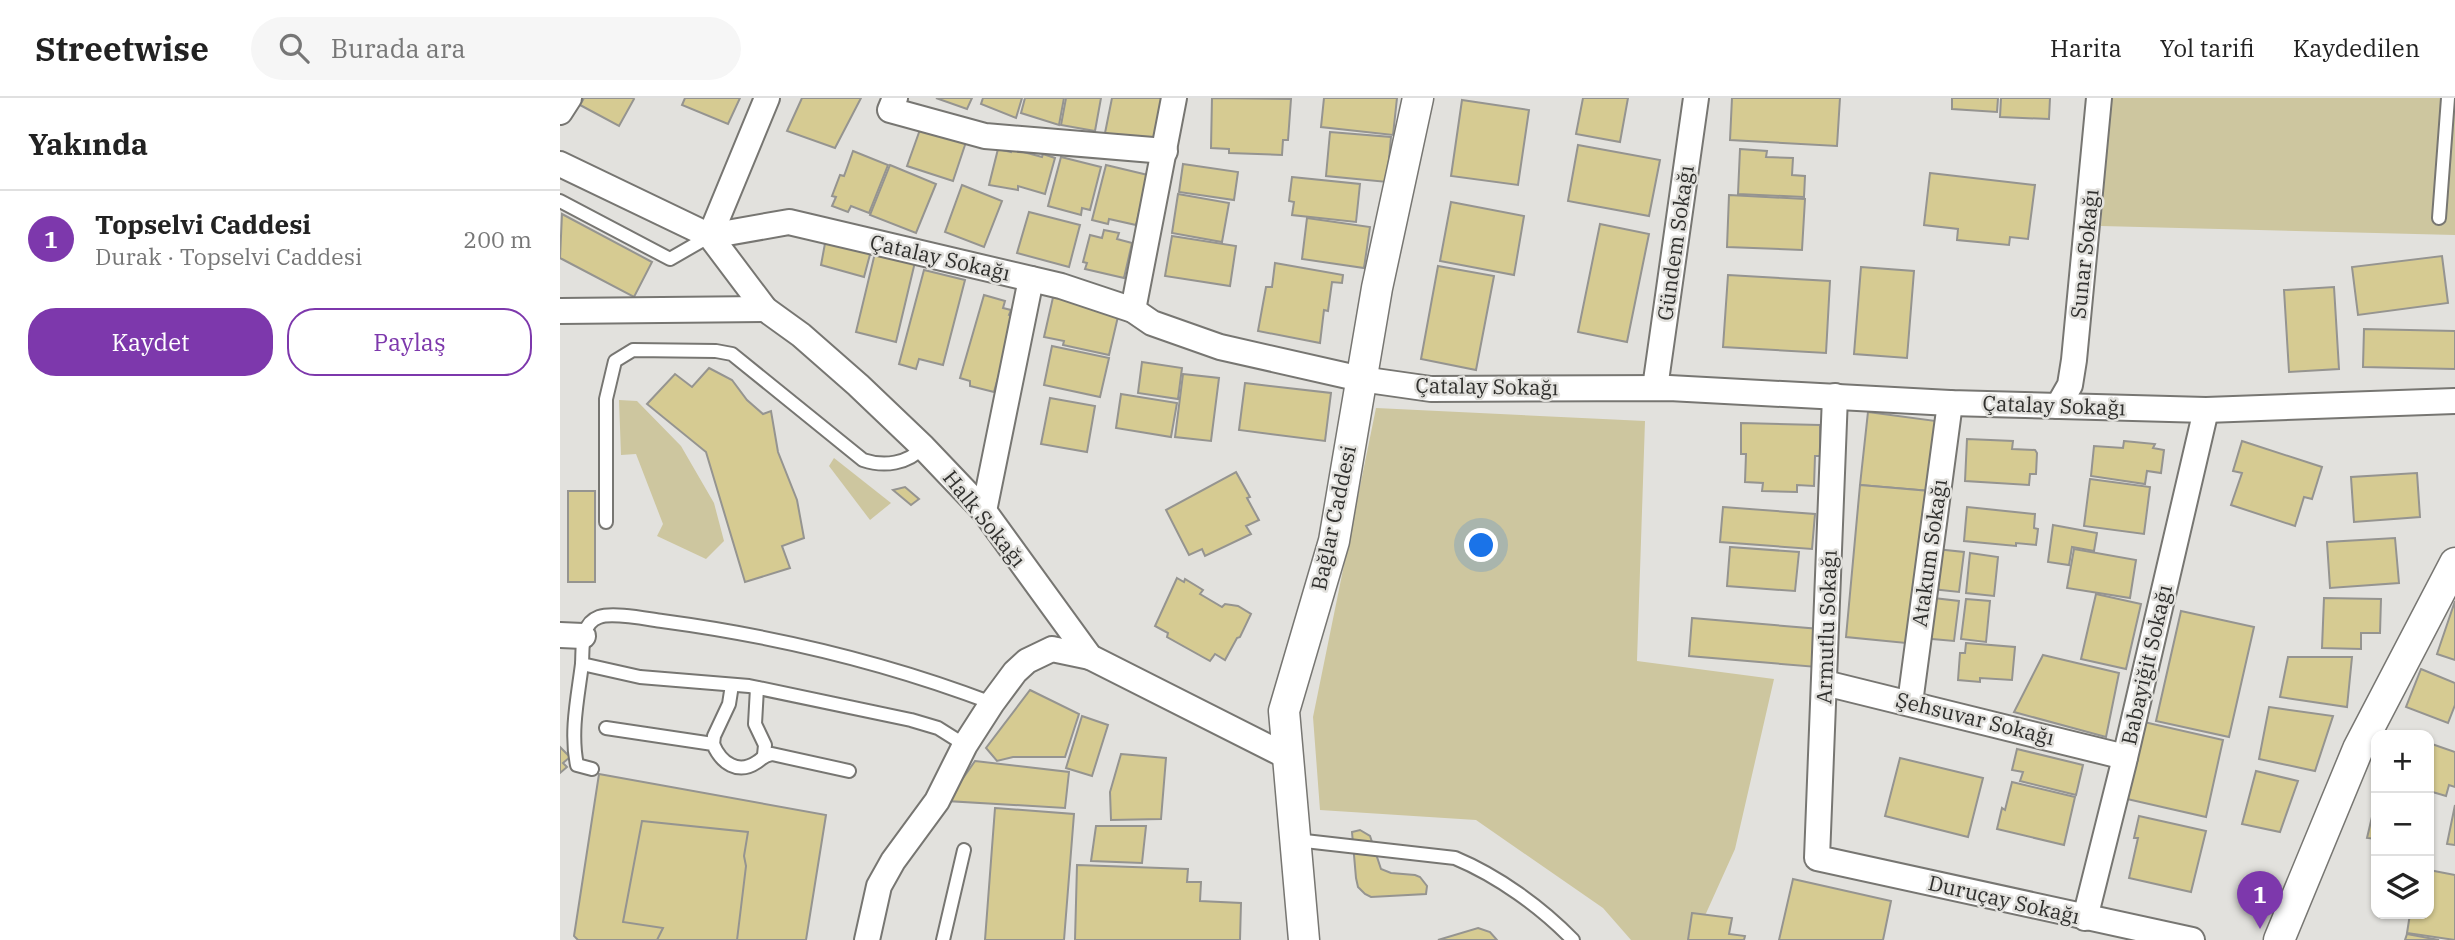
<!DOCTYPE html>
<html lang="tr">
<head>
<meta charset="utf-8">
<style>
	body { margin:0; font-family:"IBM Plex Serif",serif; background:#f6f6f6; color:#222 }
	.controls { position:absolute; right:21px; bottom:21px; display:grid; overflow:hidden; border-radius:14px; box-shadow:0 2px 5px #0004 }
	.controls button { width:63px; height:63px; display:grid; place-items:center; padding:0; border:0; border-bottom:2px solid #e0e0e0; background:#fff; color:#222; font:35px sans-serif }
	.you { position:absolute; left:922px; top:448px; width:24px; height:24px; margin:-18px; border:5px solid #fff; border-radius:50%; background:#1a73e8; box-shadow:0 0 0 10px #1a73e833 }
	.badge { display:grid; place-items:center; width:46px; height:46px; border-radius:50%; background:#7d38ac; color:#fff; font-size:23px; font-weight:700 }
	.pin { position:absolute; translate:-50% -58px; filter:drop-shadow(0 2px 4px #0008) }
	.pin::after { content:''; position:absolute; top:37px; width:24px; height:21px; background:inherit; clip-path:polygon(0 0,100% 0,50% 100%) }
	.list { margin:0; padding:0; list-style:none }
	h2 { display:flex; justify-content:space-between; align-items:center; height:91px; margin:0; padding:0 28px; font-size:30px }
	h2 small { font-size:23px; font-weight:400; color:#767676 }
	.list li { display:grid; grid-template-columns:46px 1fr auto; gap:21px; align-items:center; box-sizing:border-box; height:98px; padding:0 28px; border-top:2px solid #e0e0e0 }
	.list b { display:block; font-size:26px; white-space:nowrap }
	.list p { margin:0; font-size:23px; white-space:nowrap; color:#767676 }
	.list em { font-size:23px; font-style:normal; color:#767676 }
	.actions { display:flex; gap:14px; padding:21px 28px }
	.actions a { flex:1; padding:16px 0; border:2px solid #7d38ac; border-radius:28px; text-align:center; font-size:24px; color:#7d38ac }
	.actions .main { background:#7d38ac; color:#fff }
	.icon { flex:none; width:38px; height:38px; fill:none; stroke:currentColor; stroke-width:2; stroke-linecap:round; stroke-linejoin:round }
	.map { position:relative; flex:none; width:1895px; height:842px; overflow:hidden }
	header { display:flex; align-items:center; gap:42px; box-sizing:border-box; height:98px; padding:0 35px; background:#fff; border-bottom:2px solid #e0e0e0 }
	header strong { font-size:33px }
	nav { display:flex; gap:38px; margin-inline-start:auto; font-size:24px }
	.search { width:490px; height:63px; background:#f6f6f6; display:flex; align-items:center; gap:18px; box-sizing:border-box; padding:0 24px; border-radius:38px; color:#767676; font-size:26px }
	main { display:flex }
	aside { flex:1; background:#fff }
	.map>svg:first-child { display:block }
	.green { fill:#cdc69f }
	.building { fill:#d6cb92; stroke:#959490; stroke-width:2 }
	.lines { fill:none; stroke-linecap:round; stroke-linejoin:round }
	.service-casing { stroke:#777672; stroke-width:16 }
	.minor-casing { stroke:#777672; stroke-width:28 }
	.tertiary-casing { stroke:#777672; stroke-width:33 }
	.service { stroke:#fff; stroke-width:12 }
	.minor { stroke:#fff; stroke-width:24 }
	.tertiary { stroke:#fff; stroke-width:30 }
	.labels { text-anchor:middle; stroke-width:5; stroke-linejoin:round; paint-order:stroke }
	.street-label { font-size:21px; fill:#30302e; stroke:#e2e1dd }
</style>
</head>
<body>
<header>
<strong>Streetwise</strong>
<div class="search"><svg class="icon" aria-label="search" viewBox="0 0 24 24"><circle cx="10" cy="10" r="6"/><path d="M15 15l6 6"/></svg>Burada ara</div>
<nav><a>Harita</a><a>Yol tarifi</a><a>Kaydedilen</a></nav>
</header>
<main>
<aside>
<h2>Yakında<small></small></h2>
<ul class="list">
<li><span class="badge">1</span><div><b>Topselvi Caddesi</b><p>Durak · Topselvi Caddesi</p></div><em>200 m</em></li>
</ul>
<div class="actions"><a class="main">Kaydet</a><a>Paylaş</a></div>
</aside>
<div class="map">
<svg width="1895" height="842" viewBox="0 0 1895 842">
	<rect width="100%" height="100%" fill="#e2e1dd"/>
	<g class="green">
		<polygon points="1551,0 1895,0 1895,137 1541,128"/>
		<polygon points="59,302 77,303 121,348 154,405 164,443 146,461 97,438 103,426 76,356 61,357"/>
		<polygon points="816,310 1085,323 1077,563 1214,581 1175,751 1134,842 1071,842 1043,810 916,722 760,712 753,619"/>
		<polygon points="274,360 331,405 310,422 269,368"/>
	</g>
	<g class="building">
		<polygon points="24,0 73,0 74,1 59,28 20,7"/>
		<polygon points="125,0 180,0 168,26 122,7"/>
		<polygon points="242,0 301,0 275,50 227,33"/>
		<polygon points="376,0 412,0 407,11"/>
		<polygon points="423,0 462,0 456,20 421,6"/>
		<polygon points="465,0 504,0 499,27 461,15"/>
		<polygon points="506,0 541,0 535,33 501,27"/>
		<polygon points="552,0 605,0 597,43 567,40 545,35"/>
		<polygon points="652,0 731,1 728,42 723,42 722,57 669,55 669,51 651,50"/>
		<polygon points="764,0 837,0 833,37 761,29"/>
		<polygon points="1023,0 1068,0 1060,44 1016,36"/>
		<polygon points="1172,0 1280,0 1277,48 1170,42"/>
		<polygon points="1392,0 1438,0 1437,14 1392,11"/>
		<polygon points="1441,0 1490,0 1489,21 1440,19"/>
		<polygon points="902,2 969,12 958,87 891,78"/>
		<polygon points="362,26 407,41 393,83 347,68"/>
		<polygon points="770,34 831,39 827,84 766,78"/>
		<polygon points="1018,47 1100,62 1089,118 1008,103"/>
		<polygon points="438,51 451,54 452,51 482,59 483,56 495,60 485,96 458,88 458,92 429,87"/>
		<polygon points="1180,51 1207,53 1206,59 1233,60 1232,77 1245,78 1244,99 1178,96"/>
		<polygon points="293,53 328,67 309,115 291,108 288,114 272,108 276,99 272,98 280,77 284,78"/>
		<polygon points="501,59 541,69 530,112 522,110 521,117 488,108"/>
		<polygon points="623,66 678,74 674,102 619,94"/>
		<polygon points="330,67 376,86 356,135 310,117"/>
		<polygon points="546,67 588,77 576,127 549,121 548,126 532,122"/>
		<polygon points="1370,75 1475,87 1468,141 1450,139 1449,147 1397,142 1398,131 1364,127"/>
		<polygon points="732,79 800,86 796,124 732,117 734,104 729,103"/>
		<polygon points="402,87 442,103 424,149 385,134"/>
		<polygon points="618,96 669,105 662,144 612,135"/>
		<polygon points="1169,97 1245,101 1242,152 1167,149"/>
		<polygon points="891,104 964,118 954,177 880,163"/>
		<polygon points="469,114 520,127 509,169 457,155"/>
		<polygon points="2,116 92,164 74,199 0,160"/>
		<polygon points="747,120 810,129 804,170 742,161"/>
		<polygon points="1040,126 1089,136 1067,244 1018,234"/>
		<polygon points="544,132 559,135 557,141 572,145 564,180 525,171 527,165 523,164 530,137 542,140"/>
		<polygon points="612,138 676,148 670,188 605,178"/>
		<polygon points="266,140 312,149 304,179 261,167"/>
		<polygon points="315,155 355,164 336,244 296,234"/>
		<polygon points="1882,158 1888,205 1798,217 1792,169"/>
		<polygon points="715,165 783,177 782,185 772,184 768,213 764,212 760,245 698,233 706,189 712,189"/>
		<polygon points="878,168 934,178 916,272 861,261"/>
		<polygon points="1301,169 1354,173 1347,260 1294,256"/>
		<polygon points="364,172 405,182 383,267 359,261 356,271 339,266"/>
		<polygon points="1168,177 1270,183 1266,255 1163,249"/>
		<polygon points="1774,189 1779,271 1729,274 1724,192"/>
		<polygon points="494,195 560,210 549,257 503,247 504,243 484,239"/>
		<polygon points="424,197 445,203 443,210 451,212 449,217 455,219 434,294 410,288 410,283 400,280"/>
		<polygon points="1804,231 1895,233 1895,271 1803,269"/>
		<polygon points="492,248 549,260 540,299 484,287"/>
		<polygon points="582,264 622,270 618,301 578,295"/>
		<polygon points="149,270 172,282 187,302 203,316 211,313 218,354 237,402 244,440 222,448 230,470 185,484 146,354 87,306 115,276 132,289"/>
		<polygon points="623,276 659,280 651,343 615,339"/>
		<polygon points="685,285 771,295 765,343 679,332"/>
		<polygon points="561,296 617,305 611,339 556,330"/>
		<polygon points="490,300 535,308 527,354 481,346"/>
		<polygon points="1308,314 1376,323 1370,393 1300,387"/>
		<polygon points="1181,325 1260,327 1260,358 1255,358 1254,388 1237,387 1237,394 1202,393 1203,385 1185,384 1186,356 1181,356"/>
		<polygon points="1407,341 1453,343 1452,351 1475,352 1477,355 1476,376 1470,376 1469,387 1405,383"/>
		<polygon points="1564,343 1595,346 1593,350 1604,352 1601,375 1587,373 1585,386 1531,378 1534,348 1563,350"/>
		<polygon points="1682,343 1762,369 1752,401 1744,399 1735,428 1671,407 1682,375 1673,373"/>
		<polygon points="676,374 690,399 687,400 699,422 686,428 691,436 645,458 642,451 629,457 606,412"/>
		<polygon points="1857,375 1860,419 1794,424 1791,379"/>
		<polygon points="1530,381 1590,389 1584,436 1524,428"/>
		<polygon points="1300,387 1370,393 1356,546 1286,539"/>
		<polygon points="345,389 359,401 351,407 333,392"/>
		<rect x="8" y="393" width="27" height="91"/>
		<polygon points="1163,409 1255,416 1252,451 1160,444"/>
		<polygon points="1407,409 1475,416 1474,430 1478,431 1476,447 1456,445 1456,448 1404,443"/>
		<polygon points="1493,427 1537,435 1534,453 1512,449 1509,467 1488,464"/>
		<polygon points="1835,440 1839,485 1770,490 1767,444"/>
		<polygon points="1170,449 1239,454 1235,493 1167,488"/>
		<polygon points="1376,451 1404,454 1399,494 1372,491"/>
		<polygon points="1514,451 1576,462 1570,500 1507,490"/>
		<polygon points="1410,455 1438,459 1434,498 1406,495"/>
		<polygon points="617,480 624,484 625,481 643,492 640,496 662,509 665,506 678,508 691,516 680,539 677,540 665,562 655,556 650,563 607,539 608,535 595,528"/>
		<polygon points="1536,496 1581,506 1566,571 1521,561"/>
		<polygon points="1365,499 1399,503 1394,543 1361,540"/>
		<polygon points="1764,500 1821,501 1820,535 1801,535 1801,551 1762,550"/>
		<polygon points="1406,501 1430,503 1426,544 1401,541"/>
		<polygon points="1895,503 1895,562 1877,556"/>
		<polygon points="1621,513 1694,529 1669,639 1596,623"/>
		<polygon points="1132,520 1260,531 1257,569 1129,558"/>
		<polygon points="1406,545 1455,549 1452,582 1420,580 1420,584 1398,582 1400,555 1405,555"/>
		<polygon points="1483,557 1559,575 1546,639 1454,614"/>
		<polygon points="1728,559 1792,559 1787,609 1720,599"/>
		<polygon points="1861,571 1895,585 1895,607 1888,625 1846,609"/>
		<polygon points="470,592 519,616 505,659 453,659 437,663 426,650"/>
		<polygon points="1709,609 1773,618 1755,673 1699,661"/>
		<polygon points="522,618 548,627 532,678 506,670"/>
		<polygon points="1584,624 1663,642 1646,719 1567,701"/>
		<polygon points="1869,645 1895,654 1895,689 1889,687 1886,698 1869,693"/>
		<polygon points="0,649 10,659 3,665 7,669 0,675"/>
		<polygon points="1457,651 1523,667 1516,697 1460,683 1463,674 1452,672"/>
		<polygon points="561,656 606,660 601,721 551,722 550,694"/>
		<polygon points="1340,660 1423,680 1408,739 1325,718"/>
		<polygon points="415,663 509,674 505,710 387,703"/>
		<polygon points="1696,673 1738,683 1720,734 1682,726"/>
		<polygon points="39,676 266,717 246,842 18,842 14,838"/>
		<polygon points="1452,684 1515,699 1504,747 1437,731 1442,710 1445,712"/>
		<polygon points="1816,702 1816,741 1807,740"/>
		<polygon points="1895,707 1895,747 1887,746"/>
		<polygon points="435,710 514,716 504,842 425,842"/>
		<polygon points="1579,718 1646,733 1631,794 1569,780 1578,740 1574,740"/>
		<polygon points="82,723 188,734 184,758 186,768 177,842 97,842 103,830 63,824"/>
		<polygon points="536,728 586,728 582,765 531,763"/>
		<polygon points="800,732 810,738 821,771 831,775 855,777 860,779 867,788 866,796 811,799 805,796 798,789 796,780 792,734"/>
		<polygon points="517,767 628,771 627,784 641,784 640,803 681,805 680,842 515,842"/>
		<polygon points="1869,772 1895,777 1895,842 1847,835 1850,816 1869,816"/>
		<polygon points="1233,781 1331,803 1323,842 1219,842"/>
		<polygon points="1132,815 1172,820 1169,836 1185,838 1184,842 1128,842"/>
		<polygon points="918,830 930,834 937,842 878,842"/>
		<polygon points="1847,836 1879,842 1845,842"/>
	</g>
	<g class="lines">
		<g class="service-casing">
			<g id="service">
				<polyline points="0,103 110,161 150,138"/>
				<polyline points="1879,120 1888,0"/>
				<path d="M 46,424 L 46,301 L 55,263 L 73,252 L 156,253 L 172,256 L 303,362 C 324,369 348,366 363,349"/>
				<path d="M 22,566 C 18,598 10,634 17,667 L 32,671"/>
				<polyline points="197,590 195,626 205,647 204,657"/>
				<path d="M 46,630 L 153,646 C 161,665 178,677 197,664 C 203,660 204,657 212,656 L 289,673"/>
				<polyline points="153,646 154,638 169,606 172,587"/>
				<path d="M 405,647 L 378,630 L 351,622 L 189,588 L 80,579 L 22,566 C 23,549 20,526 39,519 C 53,514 87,521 102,523 C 214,538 327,565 432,605"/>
				<path d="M 736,742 L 895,760 C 938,778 981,809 1013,842"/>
				<polyline points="383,842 404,752"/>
			</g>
		</g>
		<g class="minor-casing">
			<g id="minor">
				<polyline points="335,0 330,12 425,38 605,53"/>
				<polyline points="0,14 9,0"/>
				<polyline points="0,66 150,138 229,124 501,188 573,212 592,225 660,249 801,281 871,291 1109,290 1390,305 1646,312 1895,303"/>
				<polyline points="150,138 205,211 241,237 298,287 363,349 424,413 530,559 728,659"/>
				<polyline points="150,138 207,0"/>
				<polyline points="573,212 614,0"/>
				<polyline points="0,213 205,211"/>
				<polyline points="1095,290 1136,0"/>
				<polyline points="1275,298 1257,760 1632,842"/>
				<polyline points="1498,308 1510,287 1514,262 1539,0"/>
				<polyline points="424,413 471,181"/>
				<polyline points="0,537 23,538"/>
				<polyline points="1265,585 1565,659"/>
				<polyline points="1350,605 1390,305"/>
				<polyline points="1525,820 1564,664 1646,312"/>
				<polyline points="307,842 319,788 333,763 377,703 405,647 432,605 455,574 467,563 492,551 530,559"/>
			</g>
		</g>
		<g class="tertiary-casing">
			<g id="tertiary">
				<polyline points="744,842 724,613 774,443 817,190 858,0"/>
				<polyline points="1719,842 1798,651 1895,465"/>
			</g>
		</g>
		<use href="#service" class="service"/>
		<use href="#minor" class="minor"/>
		<use href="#tertiary" class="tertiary"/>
	</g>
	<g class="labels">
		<g class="street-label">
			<text transform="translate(1116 145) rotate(-82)" y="7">Gündem Sokağı</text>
			<text transform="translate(1525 156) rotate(-84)" y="7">Sunar Sokağı</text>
			<text transform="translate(380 160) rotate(13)" y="7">Çatalay Sokağı</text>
			<text transform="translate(927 289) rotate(1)" y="7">Çatalay Sokağı</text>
			<text transform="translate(1494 308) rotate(2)" y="7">Çatalay Sokağı</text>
			<text transform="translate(774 420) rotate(-78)" y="7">Bağlar Caddesi</text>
			<text transform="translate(424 421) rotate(51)" y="7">Halk Sokağı</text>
			<text transform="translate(1370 455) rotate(-82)" y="7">Atakum Sokağı</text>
			<text transform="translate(1267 529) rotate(-88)" y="7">Armutlu Sokağı</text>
			<text transform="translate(1587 567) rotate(-77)" y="7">Babayiğit Sokağı</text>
			<text transform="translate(1415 621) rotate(14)" y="7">Şehsuvar Sokağı</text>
			<text transform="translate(1444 802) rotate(13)" y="7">Duruçay Sokağı</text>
		</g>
	</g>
</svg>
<div class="controls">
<button>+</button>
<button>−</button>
<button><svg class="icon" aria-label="layers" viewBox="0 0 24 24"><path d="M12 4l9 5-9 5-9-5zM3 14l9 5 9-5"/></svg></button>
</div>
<div class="you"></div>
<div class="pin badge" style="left:1700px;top:831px">1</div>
</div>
</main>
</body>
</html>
